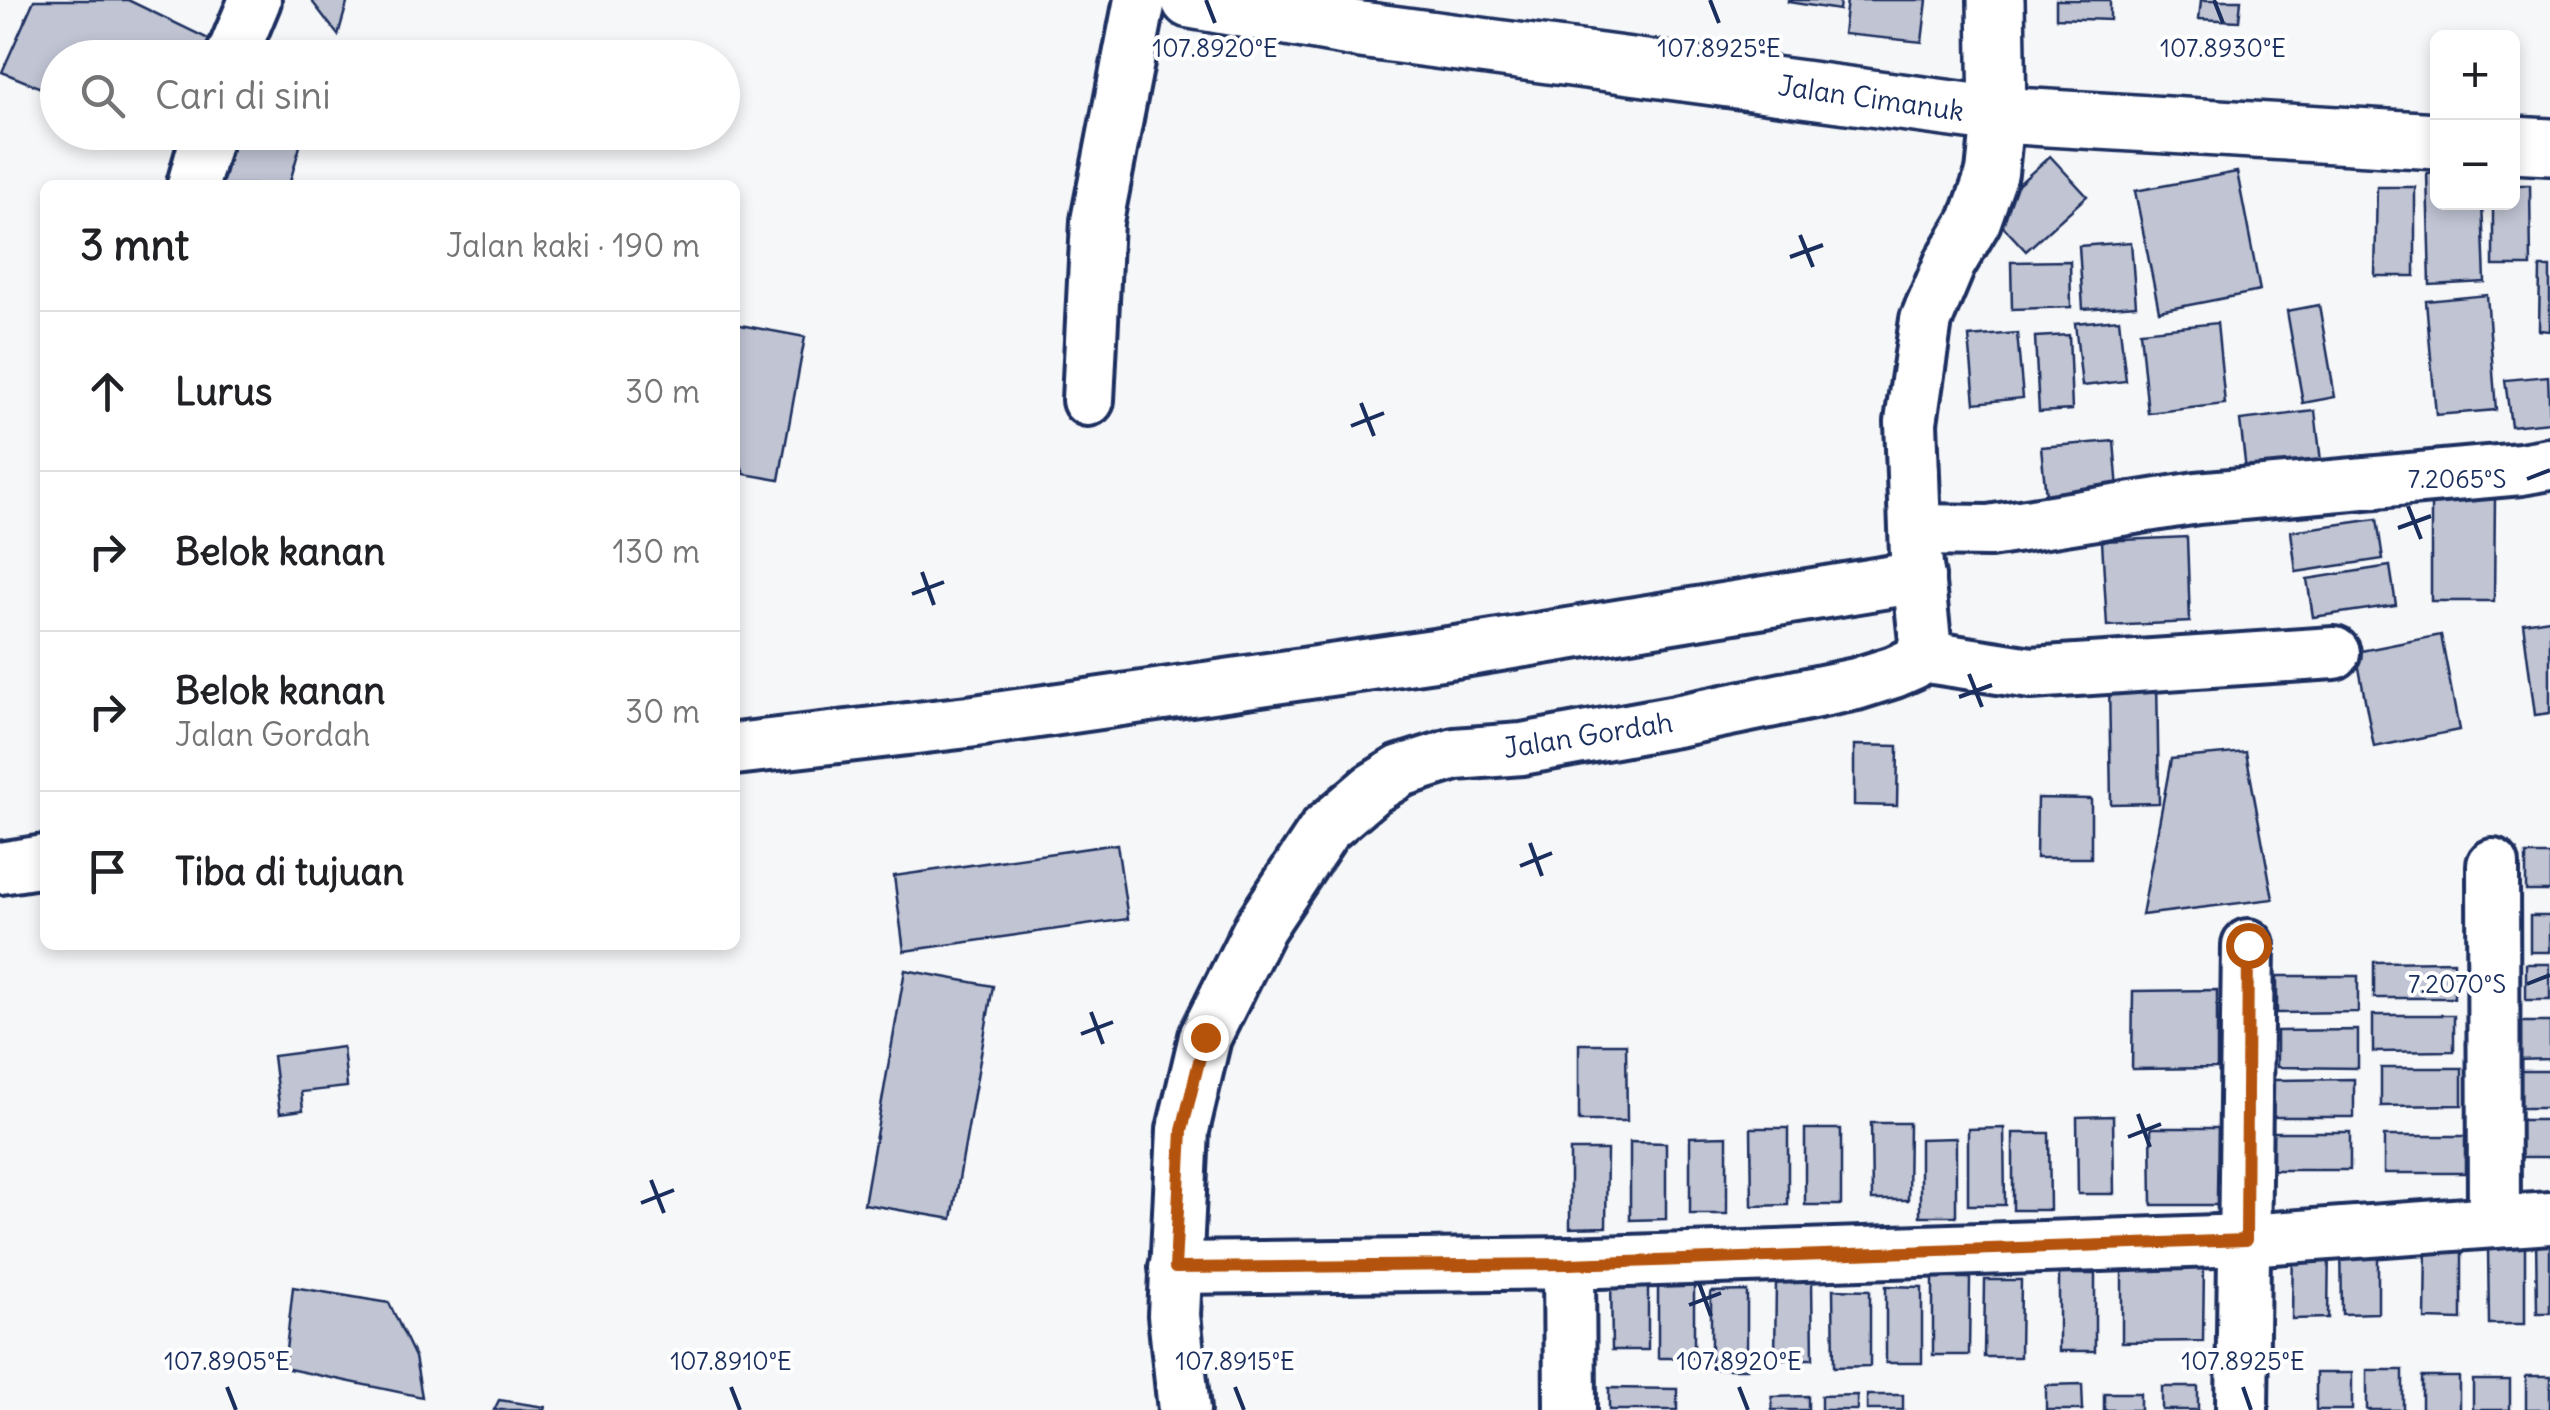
<!DOCTYPE html>
<html lang="id">
<head>
<meta charset="utf-8">
<style>
	body { margin:0; font-family:Delius,sans-serif; background:#f2f2f2; color:#202124 }
	.controls { position:absolute; right:30px; top:30px; display:grid; overflow:hidden; border-radius:15px; box-shadow:0 5px 15px #0003 }
	.controls button { width:90px; height:90px; display:grid; place-items:center; padding:0; border:0; border-bottom:2px solid #e0e0e0; background:#fff; color:#202124; font:50px sans-serif }
	.stop { position:absolute; width:30px; height:30px; margin:-22px; border:8px solid #b45309; border-radius:50%; background:#fff }
	.stop.end { background:#b45309; border-color:#fff; box-shadow:0 2px 10px #0008 }
	.list { margin:0; padding:0; list-style:none }
	h2 { display:flex; justify-content:space-between; align-items:center; height:130px; margin:0; padding:0 40px; font-size:42px }
	h2 small { font-size:32px; font-weight:400; color:#757577 }
	.list li { display:grid; grid-template-columns:65px 1fr auto; gap:30px; align-items:center; box-sizing:border-box; height:160px; padding:0 40px; border-top:2px solid #e0e0e0 }
	.list b { display:block; font-size:38px; white-space:nowrap }
	.list p { margin:0; font-size:32px; white-space:nowrap; color:#757577 }
	.list em { font-size:32px; font-style:normal; color:#757577 }
	.icon { flex:none; width:55px; height:55px; fill:none; stroke:currentColor; stroke-width:2; stroke-linecap:round; stroke-linejoin:round }
	.map { position:relative; flex:none; width:2550px; height:1410px; overflow:hidden }
	.search { position:absolute; background:#fff; box-shadow:0 5px 15px #0003; left:40px; top:40px; width:700px; height:110px; display:flex; align-items:center; gap:25px; box-sizing:border-box; padding:0 35px; border-radius:55px; color:#757577; font-size:38px }
	.panel { position:absolute; background:#fff; box-shadow:0 5px 15px #0003; left:40px; top:180px; width:700px; height:770px; border-radius:15px }
	.map>svg:first-child { display:block }
	.building { fill:#c0c4d3; stroke:#1b2f5e; stroke-width:2.5 }
	.lines { fill:none; stroke-linecap:round; stroke-linejoin:round }
	.minor-casing { stroke:#1b2f5e; stroke-width:58 }
	.tertiary-casing { stroke:#1b2f5e; stroke-width:62 }
	.primary-casing { stroke:#1b2f5e; stroke-width:62 }
	.minor { stroke:#fff; stroke-width:50 }
	.tertiary { stroke:#fff; stroke-width:55 }
	.primary { stroke:#fff; stroke-width:55 }
	.route { stroke:#b45309; stroke-width:12 }
	.ticks { fill:none; stroke:#1b2f5e; stroke-width:4 }
	.labels { text-anchor:middle; stroke-width:8; stroke-linejoin:round; paint-order:stroke }
	.street-label { font-size:28px; fill:#1b2f5e; stroke:#fff }
	.ticks-label { font-size:25px; text-anchor:middle; fill:#1b2f5e; stroke:#fff; stroke-width:8; stroke-linejoin:round; paint-order:stroke }
</style>
</head>
<body>
<div class="map">
<svg width="2550" height="1410" viewBox="0 0 2550 1410">
	<rect width="100%" height="100%" fill="#f6f7f9"/>
	<filter id="ink" filterUnits="userSpaceOnUse"><feTurbulence type="fractalNoise" baseFrequency=".01" numOctaves="2"/><feDisplacementMap in="SourceGraphic" scale="20" xChannelSelector="R" yChannelSelector="G"/><feConvolveMatrix kernelMatrix="1 2 1 2 8 2 1 2 1" color-interpolation-filters="sRGB"/></filter>
	<g filter="url(#ink)">
		<g class="building">
			<polygon points="34,0 128,0 219,44 213,58 58,58 58,95 2,72"/>
			<polygon points="311,0 348,0 338,35"/>
			<polygon points="1788,0 1840,0 1839,10 1788,2"/>
			<polygon points="1847,0 1927,0 1922,42 1843,34"/>
			<polygon points="2056,0 2110,0 2110,20 2056,18"/>
			<polygon points="2201,0 2241,0 2239,21 2199,19"/>
			<polygon points="221,132 304,132 289,185 206,185"/>
			<polygon points="2050,156 2087,196 2026,251 1989,211"/>
			<polygon points="2237,172 2260,291 2159,311 2135,191"/>
			<polygon points="2427,173 2438,173 2438,202 2482,202 2485,282 2430,285"/>
			<polygon points="2512,185 2530,185 2531,266 2493,266 2493,202 2512,202"/>
			<polygon points="2377,187 2415,187 2415,276 2375,276"/>
			<polygon points="2131,242 2136,305 2083,309 2079,246"/>
			<polygon points="2070,261 2071,307 2012,309 2011,262"/>
			<polygon points="2540,267 2550,267 2550,331 2539,330"/>
			<polygon points="2487,295 2496,410 2436,415 2426,301"/>
			<polygon points="2319,305 2335,397 2303,403 2287,311"/>
			<polygon points="2119,319 2126,381 2082,386 2075,323"/>
			<polygon points="2217,323 2225,404 2148,413 2140,331"/>
			<polygon points="735,324 805,337 779,480 744,474 735,445"/>
			<polygon points="2017,333 2023,398 1975,403 1969,337"/>
			<polygon points="2069,335 2072,410 2039,412 2035,337"/>
			<polygon points="2548,376 2550,422 2511,426 2505,380"/>
			<polygon points="2315,411 2322,470 2247,479 2240,420"/>
			<polygon points="2114,441 2118,490 2046,496 2041,447"/>
			<polygon points="2431,497 2495,497 2494,601 2431,601"/>
			<polygon points="2377,519 2383,559 2296,572 2291,531"/>
			<polygon points="2187,537 2190,622 2107,626 2102,541"/>
			<polygon points="2390,566 2396,605 2313,617 2307,579"/>
			<polygon points="2550,619 2550,713 2535,715 2523,623"/>
			<polygon points="2441,635 2459,730 2374,747 2356,652"/>
			<polygon points="2157,679 2159,803 2111,804 2109,680"/>
			<polygon points="1854,745 1898,746 1897,806 1854,805"/>
			<polygon points="2246,752 2273,899 2142,915 2171,759"/>
			<polygon points="2037,798 2091,799 2091,858 2036,858"/>
			<polygon points="1117,844 1128,919 904,951 894,876"/>
			<rect x="2526" y="855" width="24" height="36"/>
			<rect x="2530" y="916" width="20" height="36"/>
			<polygon points="2454,961 2454,998 2374,998 2374,962"/>
			<rect x="2526" y="964" width="24" height="36"/>
			<polygon points="905,970 993,986 952,1219 864,1204"/>
			<polygon points="2277,976 2358,976 2358,1012 2277,1013"/>
			<polygon points="2217,990 2217,1068 2132,1069 2133,991"/>
			<polygon points="2373,1015 2454,1015 2454,1051 2373,1052"/>
			<polygon points="2516,1022 2550,1022 2550,1059 2516,1060"/>
			<polygon points="2358,1030 2358,1068 2277,1067 2277,1031"/>
			<polygon points="1579,1044 1626,1044 1627,1121 1579,1121"/>
			<polygon points="343,1047 347,1087 301,1092 303,1110 280,1113 273,1056"/>
			<polygon points="2381,1068 2462,1068 2462,1105 2381,1106"/>
			<polygon points="2515,1071 2550,1071 2550,1108 2516,1108"/>
			<polygon points="2354,1079 2354,1117 2273,1117 2273,1080"/>
			<polygon points="2113,1116 2114,1194 2078,1194 2077,1117"/>
			<rect x="2513" y="1120" width="37" height="37"/>
			<polygon points="1871,1123 1909,1123 1908,1200 1872,1200"/>
			<polygon points="1751,1128 1788,1128 1788,1205 1752,1206"/>
			<polygon points="2004,1128 2005,1205 1968,1205 1968,1129"/>
			<polygon points="2151,1128 2224,1128 2224,1205 2152,1205"/>
			<rect x="1805" y="1129" width="36" height="76"/>
			<rect x="2269" y="1132" width="81" height="38"/>
			<polygon points="2013,1133 2049,1133 2050,1210 2013,1210"/>
			<polygon points="1727,1136 1727,1214 1690,1214 1690,1137"/>
			<rect x="2384" y="1136" width="81" height="37"/>
			<polygon points="1956,1138 1956,1216 1920,1216 1920,1139"/>
			<polygon points="1630,1142 1666,1143 1666,1219 1630,1220"/>
			<polygon points="1570,1150 1607,1150 1606,1227 1570,1228"/>
			<polygon points="2536,1235 2550,1235 2550,1313 2537,1313"/>
			<polygon points="2341,1237 2378,1237 2378,1313 2342,1314"/>
			<polygon points="2293,1241 2329,1241 2328,1318 2292,1319"/>
			<polygon points="2426,1242 2462,1242 2462,1320 2425,1319"/>
			<polygon points="2488,1247 2525,1247 2525,1324 2489,1324"/>
			<polygon points="2122,1264 2204,1264 2203,1341 2122,1342"/>
			<polygon points="1648,1273 1648,1350 1612,1350 1611,1274"/>
			<rect x="2059" y="1274" width="36" height="77"/>
			<polygon points="1933,1278 1970,1278 1969,1355 1933,1355"/>
			<polygon points="1985,1280 2021,1280 2020,1357 1984,1357"/>
			<rect x="1658" y="1281" width="36" height="77"/>
			<polygon points="1776,1282 1812,1282 1813,1359 1775,1359"/>
			<polygon points="1886,1286 1922,1287 1922,1363 1886,1363"/>
			<polygon points="293,1287 389,1303 415,1357 422,1397 284,1368"/>
			<polygon points="1833,1289 1870,1290 1870,1366 1834,1367"/>
			<polygon points="1747,1291 1747,1369 1711,1369 1711,1292"/>
			<rect x="2367" y="1370" width="36" height="40"/>
			<rect x="2316" y="1373" width="36" height="37"/>
			<rect x="2526" y="1376" width="24" height="34"/>
			<rect x="2422" y="1377" width="37" height="33"/>
			<rect x="2473" y="1380" width="37" height="30"/>
			<polygon points="2082,1384 2083,1410 2046,1410 2046,1385"/>
			<rect x="2162" y="1387" width="36" height="23"/>
			<polygon points="1609,1388 1677,1389 1677,1410 1609,1410"/>
			<rect x="2104" y="1393" width="36" height="17"/>
			<polygon points="1857,1395 1857,1410 1821,1410 1821,1396"/>
			<rect x="1867" y="1395" width="36" height="15"/>
			<polygon points="1808,1396 1808,1410 1772,1410 1772,1397"/>
			<polygon points="499,1400 545,1407 544,1410 494,1410"/>
		</g>
		<g class="lines">
			<g class="minor-casing">
				<g id="minor">
					<polyline points="231,58 255,0"/>
					<polyline points="193,185 208,132"/>
					<polyline points="1088,400 1097,221 1140,0"/>
					<polyline points="1916,530 1989,531 2197,498 2521,469 2550,464"/>
					<polyline points="1921,656 2031,673 2334,653"/>
					<polyline points="735,749 968,722 1469,650 1919,577"/>
					<polyline points="2493,865 2494,1222"/>
					<polyline points="0,868 45,861"/>
					<polyline points="1569,1263 2246,1240 2550,1218"/>
					<polyline points="1175,1268 1569,1263 1570,1410"/>
					<polyline points="1184,1410 1174,1315 1183,1130 1205,1037 1260,927 1325,829 1372,789 1401,771 1455,754 1522,749 1676,721 1856,684 1894,672 1912,664 1921,656 1925,641 1916,555 1911,422 1926,320 1950,263 1975,221 1992,173 1998,115"/>
					<polyline points="2242,1410 2248,945"/>
				</g>
			</g>
			<g class="tertiary-casing">
				<polyline id="tertiary" points="1996,0 1998,115"/>
			</g>
			<g class="primary-casing">
				<g id="primary">
					<polyline points="1190,0 1361,30 1998,115 2438,141"/>
					<polyline points="2512,145 2550,147"/>
				</g>
			</g>
			<use href="#minor" class="minor"/>
			<use href="#tertiary" class="tertiary"/>
			<use href="#primary" class="primary"/>
		</g>
	</g>
	<g class="lines" filter="url(#ink)">
		<polyline class="route" points="1205,1037 1182,1130 1175,1268 1569,1264 2246,1240 2248,945"/>
	</g>
	<path class="ticks" d="M 1206,0 L 1215,23M 1710,0 L 1719,23M 2214,0 L 2223,23M 1800,235 L 1813,267M 1790,257 L 1823,245M 1361,403 L 1374,436M 1351,426 L 1384,413M 2527,479 L 2550,470M 2408,506 L 2421,539M 2398,528 L 2431,516M 922,572 L 934,605M 912,594 L 944,582M 1969,674 L 1982,707M 1959,697 L 1992,685M 1530,843 L 1542,876M 1520,866 L 1552,853M 2527,984 L 2550,975M 1091,1012 L 1103,1044M 1081,1034 L 1113,1022M 2138,1114 L 2150,1147M 2128,1137 L 2161,1124M 651,1180 L 664,1213M 641,1203 L 674,1190M 1699,1283 L 1711,1316M 1689,1305 L 1721,1293M 227,1387 L 236,1410M 731,1387 L 740,1410M 1235,1387 L 1244,1410M 1739,1387 L 1748,1410M 2243,1387 L 2251,1410"/>
	<g class="labels">
		<g class="street-label">
			<text transform="translate(1871 98) rotate(8)" y="10">Jalan Cimanuk</text>
			<text transform="translate(1588 735) rotate(-9)" y="10">Jalan Gordah</text>
		</g>
	</g>
	<g class="ticks-label">
		<text x="1215" y="57">107.8920°E</text>
		<text x="1719" y="57">107.8925°E</text>
		<text x="2223" y="57">107.8930°E</text>
		<text x="2457" y="488">7.2065°S</text>
		<text x="2457" y="993">7.2070°S</text>
		<text x="227" y="1370">107.8905°E</text>
		<text x="731" y="1370">107.8910°E</text>
		<text x="1235" y="1370">107.8915°E</text>
		<text x="1739" y="1370">107.8920°E</text>
		<text x="2243" y="1370">107.8925°E</text>
	</g>
</svg>
<div class="controls">
<button>+</button>
<button>−</button>
</div>
<div class="stop" style="left:2248px;top:945px"></div>
<div class="stop end" style="left:1205px;top:1037px"></div>
<div class="search"><svg class="icon" aria-label="search" viewBox="0 0 24 24"><circle cx="10" cy="10" r="6"/><path d="M15 15l6 6"/></svg>Cari di sini</div>
<section class="panel">
<h2>3 mnt<small>Jalan kaki · 190 m</small></h2>
<ul class="list">
<li><svg class="icon" aria-label="ahead" viewBox="0 0 24 24"><path d="M12 20V5M6 11l6-6 6 6"/></svg><div><b>Lurus</b></div><em>30 m</em></li>
<li><svg class="icon" aria-label="right" viewBox="0 0 24 24"><path d="M7 20v-9h11M14 6l5 5-5 5"/></svg><div><b>Belok kanan</b></div><em>130 m</em></li>
<li><svg class="icon" aria-label="right" viewBox="0 0 24 24"><path d="M7 20v-9h11M14 6l5 5-5 5"/></svg><div><b>Belok kanan</b><p>Jalan Gordah</p></div><em>30 m</em></li>
<li><svg class="icon" aria-label="arrive" viewBox="0 0 24 24"><path d="M6 21V4h12l-3 4 3 4H6"/></svg><div><b>Tiba di tujuan</b></div></li>
</ul>
</section>
</div>
</body>
</html>
